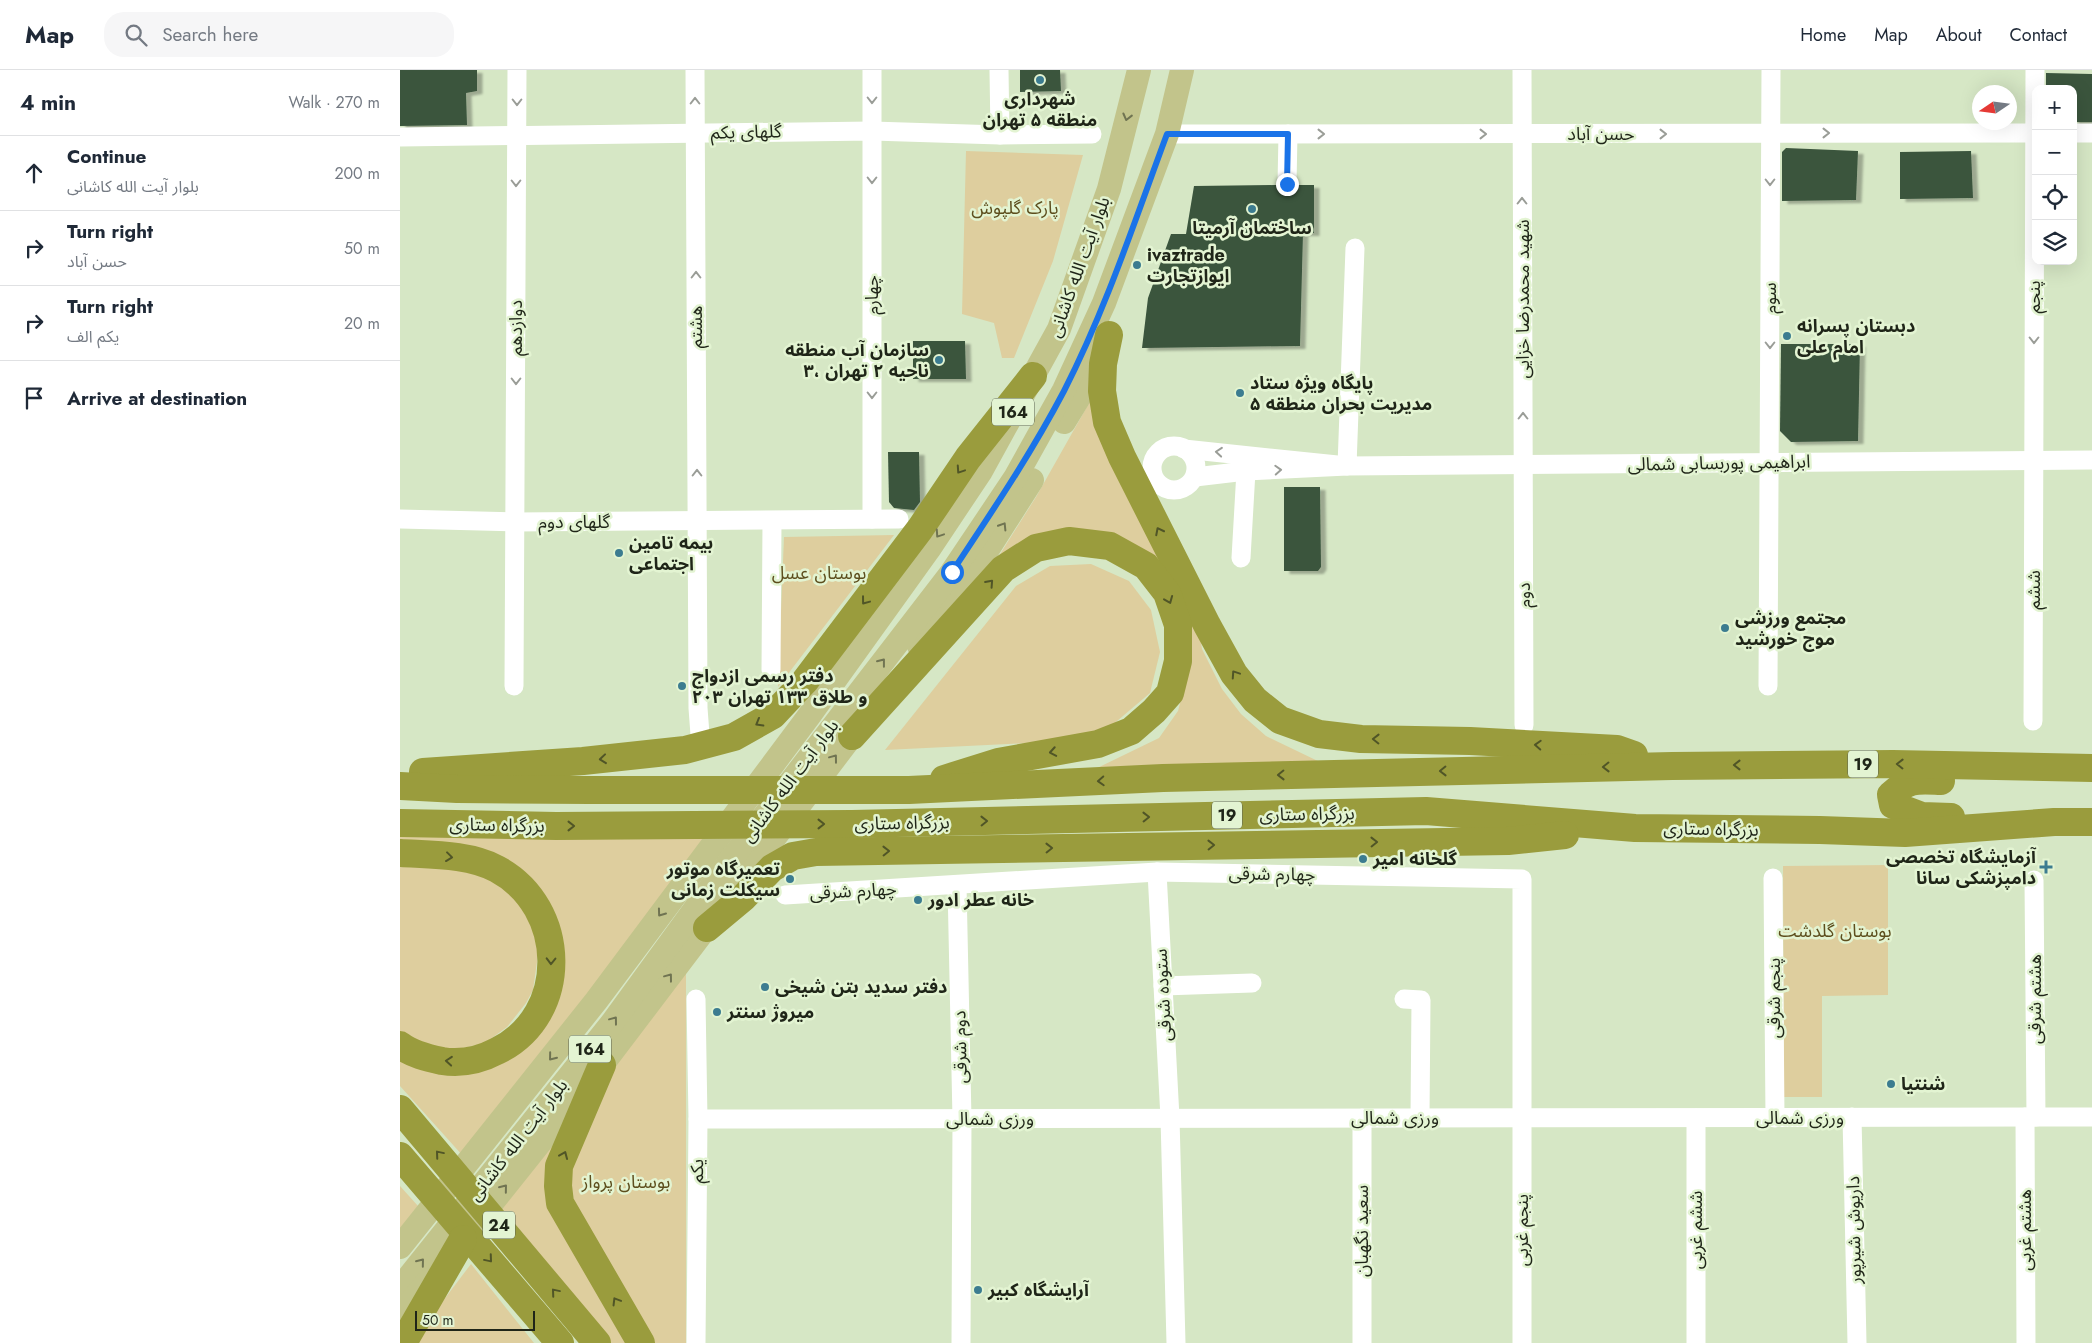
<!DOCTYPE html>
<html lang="en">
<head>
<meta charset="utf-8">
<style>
	body { margin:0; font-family:Jost,"Noto Sans Arabic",sans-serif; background:#f6f6f7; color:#1f2937 }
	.controls { position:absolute; right:15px; top:15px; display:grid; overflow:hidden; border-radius:10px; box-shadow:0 5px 20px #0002 }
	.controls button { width:45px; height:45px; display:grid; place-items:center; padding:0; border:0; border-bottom:1px solid #e0e1e3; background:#fff; color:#1f2937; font:25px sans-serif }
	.compass { position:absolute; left:1572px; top:15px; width:45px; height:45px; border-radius:50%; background:#fff; box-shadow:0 5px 20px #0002; rotate:257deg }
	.scale { position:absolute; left:15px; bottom:12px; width:120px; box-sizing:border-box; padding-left:5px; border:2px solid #1f2518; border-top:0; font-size:14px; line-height:18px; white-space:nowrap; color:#1f2518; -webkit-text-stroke:4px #e3f4d2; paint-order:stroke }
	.stop { position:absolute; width:15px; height:15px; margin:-11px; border:4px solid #1a73e8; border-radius:50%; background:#fff }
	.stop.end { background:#1a73e8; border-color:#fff; box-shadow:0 1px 5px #0008 }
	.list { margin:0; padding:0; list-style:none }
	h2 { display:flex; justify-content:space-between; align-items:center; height:65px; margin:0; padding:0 20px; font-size:21px }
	h2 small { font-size:16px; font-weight:400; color:#747a83 }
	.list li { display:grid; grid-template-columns:32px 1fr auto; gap:15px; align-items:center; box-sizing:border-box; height:75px; padding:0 20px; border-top:1px solid #e0e1e3 }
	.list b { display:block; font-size:19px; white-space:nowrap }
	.list p { margin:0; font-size:16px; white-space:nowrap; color:#747a83 }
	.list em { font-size:16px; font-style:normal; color:#747a83 }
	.icon { flex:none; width:28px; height:28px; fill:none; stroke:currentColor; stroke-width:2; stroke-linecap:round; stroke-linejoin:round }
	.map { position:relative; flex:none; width:1692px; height:1273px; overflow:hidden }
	header { display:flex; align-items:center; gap:30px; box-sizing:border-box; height:70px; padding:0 25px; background:#fff; border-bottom:1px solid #e0e1e3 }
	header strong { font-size:24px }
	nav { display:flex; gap:28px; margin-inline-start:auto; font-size:18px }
	.search { width:350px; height:45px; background:#f6f6f7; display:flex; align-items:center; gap:12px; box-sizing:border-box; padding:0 18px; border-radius:20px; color:#747a83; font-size:19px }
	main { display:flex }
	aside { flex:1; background:#fff }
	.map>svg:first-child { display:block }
	.green { fill:#dece9e }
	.building { fill:#3a543d; filter:url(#shadow) }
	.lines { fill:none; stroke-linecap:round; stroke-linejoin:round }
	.minor { stroke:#fff; stroke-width:19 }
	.major { stroke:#c2c48b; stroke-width:24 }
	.highway { stroke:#9a9c3d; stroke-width:28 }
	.oneway { stroke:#9a9d97 }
	.oneway2 { stroke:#707452 }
	.oneway3 { stroke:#505527 }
	.route { stroke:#1a73e8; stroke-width:6 }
	.poi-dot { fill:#3c7c90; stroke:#e3f4d2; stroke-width:2 }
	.labels { text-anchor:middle; stroke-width:5; stroke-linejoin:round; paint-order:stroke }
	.shield { fill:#e3f4d2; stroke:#5a6350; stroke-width:1 }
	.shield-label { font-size:16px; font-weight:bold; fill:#1f2518 }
	.poi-label { font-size:18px; font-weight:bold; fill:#1f2518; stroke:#e3f4d2; text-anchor:start }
	.street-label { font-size:18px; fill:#1f2518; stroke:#e3f4d2 }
	.park-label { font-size:18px; fill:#5d4e1d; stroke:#e3f4d2 }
</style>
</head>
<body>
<header>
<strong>Map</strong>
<div class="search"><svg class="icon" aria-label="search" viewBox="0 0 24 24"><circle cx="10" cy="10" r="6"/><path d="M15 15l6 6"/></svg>Search here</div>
<nav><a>Home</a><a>Map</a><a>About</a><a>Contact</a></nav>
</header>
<main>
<aside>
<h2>4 min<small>Walk · 270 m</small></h2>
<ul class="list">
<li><svg class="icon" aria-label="ahead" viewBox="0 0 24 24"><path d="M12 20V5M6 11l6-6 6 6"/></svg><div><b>Continue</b><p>بلوار آیت الله کاشانی</p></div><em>200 m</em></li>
<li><svg class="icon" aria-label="right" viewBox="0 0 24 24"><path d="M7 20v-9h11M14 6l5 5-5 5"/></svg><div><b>Turn right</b><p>حسن آباد</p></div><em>50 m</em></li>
<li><svg class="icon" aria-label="right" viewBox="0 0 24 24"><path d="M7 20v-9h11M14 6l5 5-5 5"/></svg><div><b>Turn right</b><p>یکم الف</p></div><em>20 m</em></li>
<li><svg class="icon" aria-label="arrive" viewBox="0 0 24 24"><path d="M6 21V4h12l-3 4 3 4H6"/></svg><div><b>Arrive at destination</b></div></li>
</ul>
</aside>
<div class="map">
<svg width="1692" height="1273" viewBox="0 0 1692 1273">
	<defs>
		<filter id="shadow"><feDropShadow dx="5.5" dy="3" stdDeviation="1" flood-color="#0004"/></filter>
	</defs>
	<rect width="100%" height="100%" fill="#d6e7c5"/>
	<g class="green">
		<polygon points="566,81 683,85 653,191 614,288 602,288 594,253 562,244"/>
		<polygon points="693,326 798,552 802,579 822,619 841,644 866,666 922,693 691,701 759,668 778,641 789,599 729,472 590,500 636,427"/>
		<polygon points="494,465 378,617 384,467"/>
		<polygon points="691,494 729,511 751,540 760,582 750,623 710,657 671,671 485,680 616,516 650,496"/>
		<polygon points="0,766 306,767 167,956 63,1086 0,1016 0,983 35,998 140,956 136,821 0,776"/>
		<polygon points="0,795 61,798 93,808 129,842 137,874 137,892 133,920 126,933 107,957 85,973 47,982 0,963"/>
		<polygon points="1488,795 1488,925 1422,926 1422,1027 1384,1027 1383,796"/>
		<polygon points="286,900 286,1273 252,1273 179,1153 167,1105 209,1000"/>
		<polygon points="170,1048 151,1098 231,1273 210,1273 194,1250 100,1136"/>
		<polygon points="0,1116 18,1136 0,1159"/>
		<polygon points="71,1194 134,1273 11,1273"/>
	</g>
	<g class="building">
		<polygon points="0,0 77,0 77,21 66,23 67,55 0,56"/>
		<polygon points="620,0 660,0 661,21 620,22"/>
		<polygon points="1646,3 1692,4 1692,52 1673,52 1673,19 1646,19"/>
		<polygon points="1386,78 1458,81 1456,130 1382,131 1382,82"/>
		<polygon points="1571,81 1573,128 1500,129 1500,82"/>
		<polygon points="876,115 881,123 887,125 893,124 898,115 914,115 914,163 903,163 900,276 742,278 748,228 771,164 786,164 794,116"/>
		<polygon points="513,271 565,271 566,309 513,309"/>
		<polygon points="1381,274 1460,274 1458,371 1391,372 1380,361"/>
		<polygon points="488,382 519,382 520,432 514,440 494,438 489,432"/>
		<polygon points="884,417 920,417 921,497 918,501 884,501"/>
	</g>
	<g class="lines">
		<g class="minor">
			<polyline points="295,0 298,638 301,678"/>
			<polyline points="472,0 472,449"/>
			<polyline points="599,0 600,65"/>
			<polyline points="1122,0 1124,655"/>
			<polyline points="1673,63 1692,63"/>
			<polyline points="767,64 1636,63"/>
			<polyline points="0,67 472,61 600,65 692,64"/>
			<polyline points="887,114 888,64"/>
			<polyline points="955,178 947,396 1692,390"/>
			<circle cx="774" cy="398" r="22"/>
			<polyline points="784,379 947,396 846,401 795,407"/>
			<polyline points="0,449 115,452 499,449"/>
			<polyline points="841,488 846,401"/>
			<polyline points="371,600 372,451"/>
			<polyline points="114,616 117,0"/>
			<polyline points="1368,616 1371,0"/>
			<polyline points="1633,651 1635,0"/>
			<polyline points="757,802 770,1048 776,1273"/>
			<polyline points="1373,808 1375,1048"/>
			<polyline points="1634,810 1636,1047"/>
			<polyline points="557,815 562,1049 561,1273"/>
			<polyline points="385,825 757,802 1122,809 1122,1273"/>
			<polyline points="763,916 852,913"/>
			<polyline points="1004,929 1021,930 1020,1048"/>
			<polyline points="1452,1047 1457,1273"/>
			<polyline points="1625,1047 1626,1273"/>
			<polyline points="298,1049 1692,1047"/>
			<polyline points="296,1273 298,1049 296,929"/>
			<polyline points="962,1273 962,1048"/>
			<polyline points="1296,1273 1296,1048"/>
		</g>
		<g class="major">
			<polyline points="664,352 681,324 703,278"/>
			<polyline points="519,576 567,512 632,410"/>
			<polyline points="0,1177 196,931 409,646 529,479 581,401 659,259 709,119 739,0"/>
			<polyline points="55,1179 202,995 463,651"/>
			<polyline points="0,1218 212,953 332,788 552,502 615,408 664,320 704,233 767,64 782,0"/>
			<polyline points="0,1245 29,1210"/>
		</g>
		<g class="highway">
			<polyline points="709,265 703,294 702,321 707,352 722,387 807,555 834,604 855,630 880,650 919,664 961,669 1070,671 1217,679 1234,685"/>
			<polyline points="452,666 603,499 636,478 669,471 710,476 746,496 767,523 778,555 778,591 770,623 754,641 731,661 698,674 598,692 544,709"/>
			<polyline points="23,702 183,691 285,680 334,667 373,645 405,611 520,459 568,388 633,306"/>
			<path d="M 1541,711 C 1517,710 1509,708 1491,725 L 1493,735 L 1522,746 L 1551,747"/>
			<polyline points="0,716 57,719 190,720 509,720 763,708 1272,696 1493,694 1692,698"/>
			<polyline points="0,753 156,756 452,754 1026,741 1235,758 1420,760 1505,763 1654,752 1692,752"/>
			<path d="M 0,783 C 31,785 69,784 97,799 C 168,837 171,945 97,981 C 80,990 61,994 42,991 C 28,988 11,984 0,975"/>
			<polyline points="307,858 343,828 372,798 393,786 416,782 1108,771 1165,765"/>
			<polyline points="202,995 159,1096 158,1116 160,1133 241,1273"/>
			<polyline points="0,1039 197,1273"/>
			<polyline points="0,1086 160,1273"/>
			<polyline points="3,1273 63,1169"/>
		</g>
	</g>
	<defs><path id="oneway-chevron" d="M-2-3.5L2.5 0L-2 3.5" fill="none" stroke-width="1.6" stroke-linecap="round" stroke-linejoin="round" transform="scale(1.25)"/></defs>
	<g class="oneway">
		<use href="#oneway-chevron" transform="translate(472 30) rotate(90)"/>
		<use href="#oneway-chevron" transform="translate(295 31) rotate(-90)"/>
		<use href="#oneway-chevron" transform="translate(117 32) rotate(90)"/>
		<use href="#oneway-chevron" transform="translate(1426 63)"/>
		<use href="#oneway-chevron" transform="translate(921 64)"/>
		<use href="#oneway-chevron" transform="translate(1083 64)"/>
		<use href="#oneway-chevron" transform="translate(1263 64)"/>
		<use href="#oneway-chevron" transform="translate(472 110) rotate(90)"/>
		<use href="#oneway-chevron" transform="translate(1370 112) rotate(90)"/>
		<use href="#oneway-chevron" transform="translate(116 113) rotate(90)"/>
		<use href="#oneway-chevron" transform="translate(1122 131) rotate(-90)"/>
		<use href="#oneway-chevron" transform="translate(296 205) rotate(-90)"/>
		<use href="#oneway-chevron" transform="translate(1634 270) rotate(90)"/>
		<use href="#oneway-chevron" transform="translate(1370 275) rotate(90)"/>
		<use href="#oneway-chevron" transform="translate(116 311) rotate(90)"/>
		<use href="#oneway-chevron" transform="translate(472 325) rotate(90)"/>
		<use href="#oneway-chevron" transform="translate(1123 346) rotate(-90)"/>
		<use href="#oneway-chevron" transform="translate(819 382) rotate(-175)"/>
		<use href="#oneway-chevron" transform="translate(878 400) rotate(-3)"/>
		<use href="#oneway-chevron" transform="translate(297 403) rotate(-90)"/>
	</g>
	<g class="oneway2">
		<use href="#oneway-chevron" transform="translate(727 47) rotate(104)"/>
		<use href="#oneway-chevron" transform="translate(603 456) rotate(-58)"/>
		<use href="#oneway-chevron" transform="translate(539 464) rotate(124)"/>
		<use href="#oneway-chevron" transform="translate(482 592) rotate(-52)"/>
		<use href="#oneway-chevron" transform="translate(434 688) rotate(-53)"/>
		<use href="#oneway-chevron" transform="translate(261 843) rotate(126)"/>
		<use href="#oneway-chevron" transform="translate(269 907) rotate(-53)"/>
		<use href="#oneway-chevron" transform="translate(214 950) rotate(-53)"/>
		<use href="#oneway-chevron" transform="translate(152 987) rotate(129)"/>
		<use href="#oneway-chevron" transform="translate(104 1118) rotate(-51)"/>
		<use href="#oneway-chevron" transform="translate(21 1192) rotate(-51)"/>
	</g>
	<g class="oneway3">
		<use href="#oneway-chevron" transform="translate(560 400) rotate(124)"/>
		<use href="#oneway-chevron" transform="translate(759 461) rotate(-117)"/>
		<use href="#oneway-chevron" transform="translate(590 513) rotate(-48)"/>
		<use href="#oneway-chevron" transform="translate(769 530) rotate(68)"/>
		<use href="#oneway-chevron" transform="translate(465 531) rotate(127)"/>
		<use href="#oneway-chevron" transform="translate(835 604) rotate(-124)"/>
		<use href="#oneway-chevron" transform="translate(359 653) rotate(150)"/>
		<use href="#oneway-chevron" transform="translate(976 669) rotate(-179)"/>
		<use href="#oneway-chevron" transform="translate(1138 675) rotate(-177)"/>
		<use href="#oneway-chevron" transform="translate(653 682) rotate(170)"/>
		<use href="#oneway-chevron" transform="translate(203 689) rotate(174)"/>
		<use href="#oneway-chevron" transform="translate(1500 694) rotate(-179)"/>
		<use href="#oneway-chevron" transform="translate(1337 695) rotate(180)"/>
		<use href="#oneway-chevron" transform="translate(1206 697) rotate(179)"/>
		<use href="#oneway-chevron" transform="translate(1043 701) rotate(179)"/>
		<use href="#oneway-chevron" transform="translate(881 705) rotate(179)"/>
		<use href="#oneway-chevron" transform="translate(701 711) rotate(177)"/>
		<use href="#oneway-chevron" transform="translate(746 747) rotate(-1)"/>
		<use href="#oneway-chevron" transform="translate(584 751) rotate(-1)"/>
		<use href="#oneway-chevron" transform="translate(421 754)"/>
		<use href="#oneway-chevron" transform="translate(171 756)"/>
		<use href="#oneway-chevron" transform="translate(974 772) rotate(-1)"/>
		<use href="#oneway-chevron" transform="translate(811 775) rotate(-1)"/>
		<use href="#oneway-chevron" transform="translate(649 778) rotate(-1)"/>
		<use href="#oneway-chevron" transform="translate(486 781) rotate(-1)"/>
		<use href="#oneway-chevron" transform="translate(49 787) rotate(7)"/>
		<use href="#oneway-chevron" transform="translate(151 891) rotate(91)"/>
		<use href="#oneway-chevron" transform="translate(49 991) rotate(-175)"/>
		<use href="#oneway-chevron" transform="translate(39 1084) rotate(-130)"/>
		<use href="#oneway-chevron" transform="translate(164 1085) rotate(-67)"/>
		<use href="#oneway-chevron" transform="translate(89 1189) rotate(50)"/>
		<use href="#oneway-chevron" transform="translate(155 1222) rotate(-130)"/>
		<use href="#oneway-chevron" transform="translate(216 1231) rotate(-121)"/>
	</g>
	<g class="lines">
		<path class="route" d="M 552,502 C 591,443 631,384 664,321 C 706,239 735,150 767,64 L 888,64 L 887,114"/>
	</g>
	<g class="poi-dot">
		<circle cx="640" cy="10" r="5"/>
		<circle cx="852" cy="139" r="5"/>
		<circle cx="737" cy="195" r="5"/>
		<circle cx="1387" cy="266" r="5"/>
		<circle cx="539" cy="290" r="5"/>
		<circle cx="840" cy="323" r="5"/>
		<circle cx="219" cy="483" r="5"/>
		<circle cx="1325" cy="558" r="5"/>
		<circle cx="282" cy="616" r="5"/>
		<circle cx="963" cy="789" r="5"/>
		<path d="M1643.5 789.5h5v5h5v5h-5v5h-5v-5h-5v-5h5z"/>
		<circle cx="390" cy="809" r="5"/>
		<circle cx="518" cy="830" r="5"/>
		<circle cx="365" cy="917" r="5"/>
		<circle cx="317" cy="942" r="5"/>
		<circle cx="1491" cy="1014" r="5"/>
		<circle cx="578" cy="1220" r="5"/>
	</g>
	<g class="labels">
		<g class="shield">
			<rect x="592" y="328.5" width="42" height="27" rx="4"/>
			<rect x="1448" y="680.5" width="30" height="27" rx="4"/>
			<rect x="812" y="731.5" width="30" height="27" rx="4"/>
			<rect x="169" y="965.5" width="42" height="27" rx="4"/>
			<rect x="83" y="1141.5" width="32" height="27" rx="4"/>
		</g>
		<g class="shield-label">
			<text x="613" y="348">164</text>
			<text x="1463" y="700">19</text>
			<text x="827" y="751">19</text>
			<text x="190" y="985">164</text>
			<text x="99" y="1161">24</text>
		</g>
		<g class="poi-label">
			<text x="640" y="35" text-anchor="middle">شهرداری<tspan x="640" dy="21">منطقه ۵ تهران</tspan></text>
			<text x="852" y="164" text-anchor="middle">ساختمان آرمیتا</text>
			<text x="747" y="191">ivaztrade<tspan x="747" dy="21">ایوازتجارت</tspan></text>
			<text x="1397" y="262">دبستان پسرانه<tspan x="1397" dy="21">امام علی</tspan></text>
			<text x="529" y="286" text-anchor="end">سازمان آب منطقه<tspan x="529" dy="21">۳، ناحیه ۲ تهران</tspan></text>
			<text x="850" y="319">پایگاه ویژه ستاد<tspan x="850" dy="21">مدیریت بحران منطقه ۵</tspan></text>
			<text x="229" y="479">بیمه تامین<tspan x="229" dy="21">اجتماعی</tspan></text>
			<text x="1335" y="554">مجتمع ورزشی<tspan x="1335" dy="21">موج خورشید</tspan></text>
			<text x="292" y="612">دفتر رسمی ازدواج<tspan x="292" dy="21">۲۰۳ و طلاق ۱۳۳ تهران</tspan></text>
			<text x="1636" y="793" text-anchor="end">آزمایشگاه تخصصی<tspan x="1636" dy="21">دامپزشکی سانا</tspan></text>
			<text x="973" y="795">گلخانه امیر</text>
			<text x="380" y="805" text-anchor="end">تعمیرگاه موتور<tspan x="380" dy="21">سیکلت زمانی</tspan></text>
			<text x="528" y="836">خانه عطر ادور</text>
			<text x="375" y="923">دفتر سدید بتن شیخی</text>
			<text x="327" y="948">میروژ سنتر</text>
			<text x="1501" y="1020">شنتیا</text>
			<text x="588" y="1226">آرایشگاه کبیر</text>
		</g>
		<g class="street-label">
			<text transform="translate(346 62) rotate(-1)" y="6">گلهای یکم</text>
			<text x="1201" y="70">حسن آباد</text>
			<text transform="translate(679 197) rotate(-70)" y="6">بلوار آیت الله کاشانی</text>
			<text transform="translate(472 225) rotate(-90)" y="6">چهارم</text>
			<text transform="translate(1634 227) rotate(-90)" y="6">پنجم</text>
			<text transform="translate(1370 228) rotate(-90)" y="6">سوم</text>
			<text transform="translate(1123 229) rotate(-90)" y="6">شهید محمدرضا خزایی</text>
			<text transform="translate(296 257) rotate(-90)" y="6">هشتم</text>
			<text transform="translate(116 258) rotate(-90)" y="6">دوازدهم</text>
			<text transform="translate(1319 393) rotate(-1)" y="6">ابراهیمی پوربسابی شمالی</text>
			<text x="174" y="458">گلهای دوم</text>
			<text transform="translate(1634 520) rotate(-90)" y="6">ششم</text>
			<text transform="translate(1124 525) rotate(-90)" y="6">دوم</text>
			<text transform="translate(390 711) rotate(-53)" y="6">بلوار آیت الله کاشانی</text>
			<text transform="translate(907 744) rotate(-1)" y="6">بزرگراه ستاری</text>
			<text transform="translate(502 753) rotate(-1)" y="6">بزرگراه ستاری</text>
			<text transform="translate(97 755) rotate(1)" y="6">بزرگراه ستاری</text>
			<text transform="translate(1311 759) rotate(1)" y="6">بزرگراه ستاری</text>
			<text transform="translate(872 804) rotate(1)" y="6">چهارم شرقی</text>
			<text transform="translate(453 821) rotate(-3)" y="6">چهارم شرقی</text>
			<text transform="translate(763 925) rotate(-93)" y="6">ستوده شرقی</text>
			<text transform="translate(1374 928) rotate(-90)" y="6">پنجم شرقی</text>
			<text transform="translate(1635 929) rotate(-90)" y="6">هشتم شرقی</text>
			<text transform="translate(560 977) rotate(-91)" y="6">دوم شرقی</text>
			<text x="995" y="1054">ورزی شمالی</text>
			<text x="1400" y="1054">ورزی شمالی</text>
			<text x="590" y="1055">ورزی شمالی</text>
			<text transform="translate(118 1070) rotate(-52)" y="6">بلوار آیت الله کاشانی</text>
			<text transform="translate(297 1101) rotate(-89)" y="6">یکم</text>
			<text transform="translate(1122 1160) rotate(-90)" y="6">پنجم غربی</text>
			<text transform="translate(1296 1160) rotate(-90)" y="6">ششم غربی</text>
			<text transform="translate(1454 1160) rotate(-91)" y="6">داریوش شیرپور</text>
			<text transform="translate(1625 1160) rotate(-90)" y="6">هشتم غربی</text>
			<text transform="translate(962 1161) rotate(-90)" y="6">سعید نگهبان</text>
		</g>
		<g class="park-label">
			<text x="615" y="144">پارک گلپوش</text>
			<text x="419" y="509">بوستان عسل</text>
			<text x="1435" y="867">بوستان گلدشت</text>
			<text x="226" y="1118">بوستان پرواز</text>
		</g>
	</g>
</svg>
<div class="controls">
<button>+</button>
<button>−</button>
<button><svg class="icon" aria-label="locate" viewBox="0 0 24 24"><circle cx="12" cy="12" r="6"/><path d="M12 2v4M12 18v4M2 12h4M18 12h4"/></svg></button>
<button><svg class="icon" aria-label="layers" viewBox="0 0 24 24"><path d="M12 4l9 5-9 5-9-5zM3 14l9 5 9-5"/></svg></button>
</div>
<svg class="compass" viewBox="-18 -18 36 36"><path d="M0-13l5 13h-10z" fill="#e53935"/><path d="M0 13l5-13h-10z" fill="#747a83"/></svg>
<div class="scale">50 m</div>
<div class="stop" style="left:552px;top:502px"></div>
<div class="stop end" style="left:887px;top:114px"></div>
</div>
</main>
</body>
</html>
